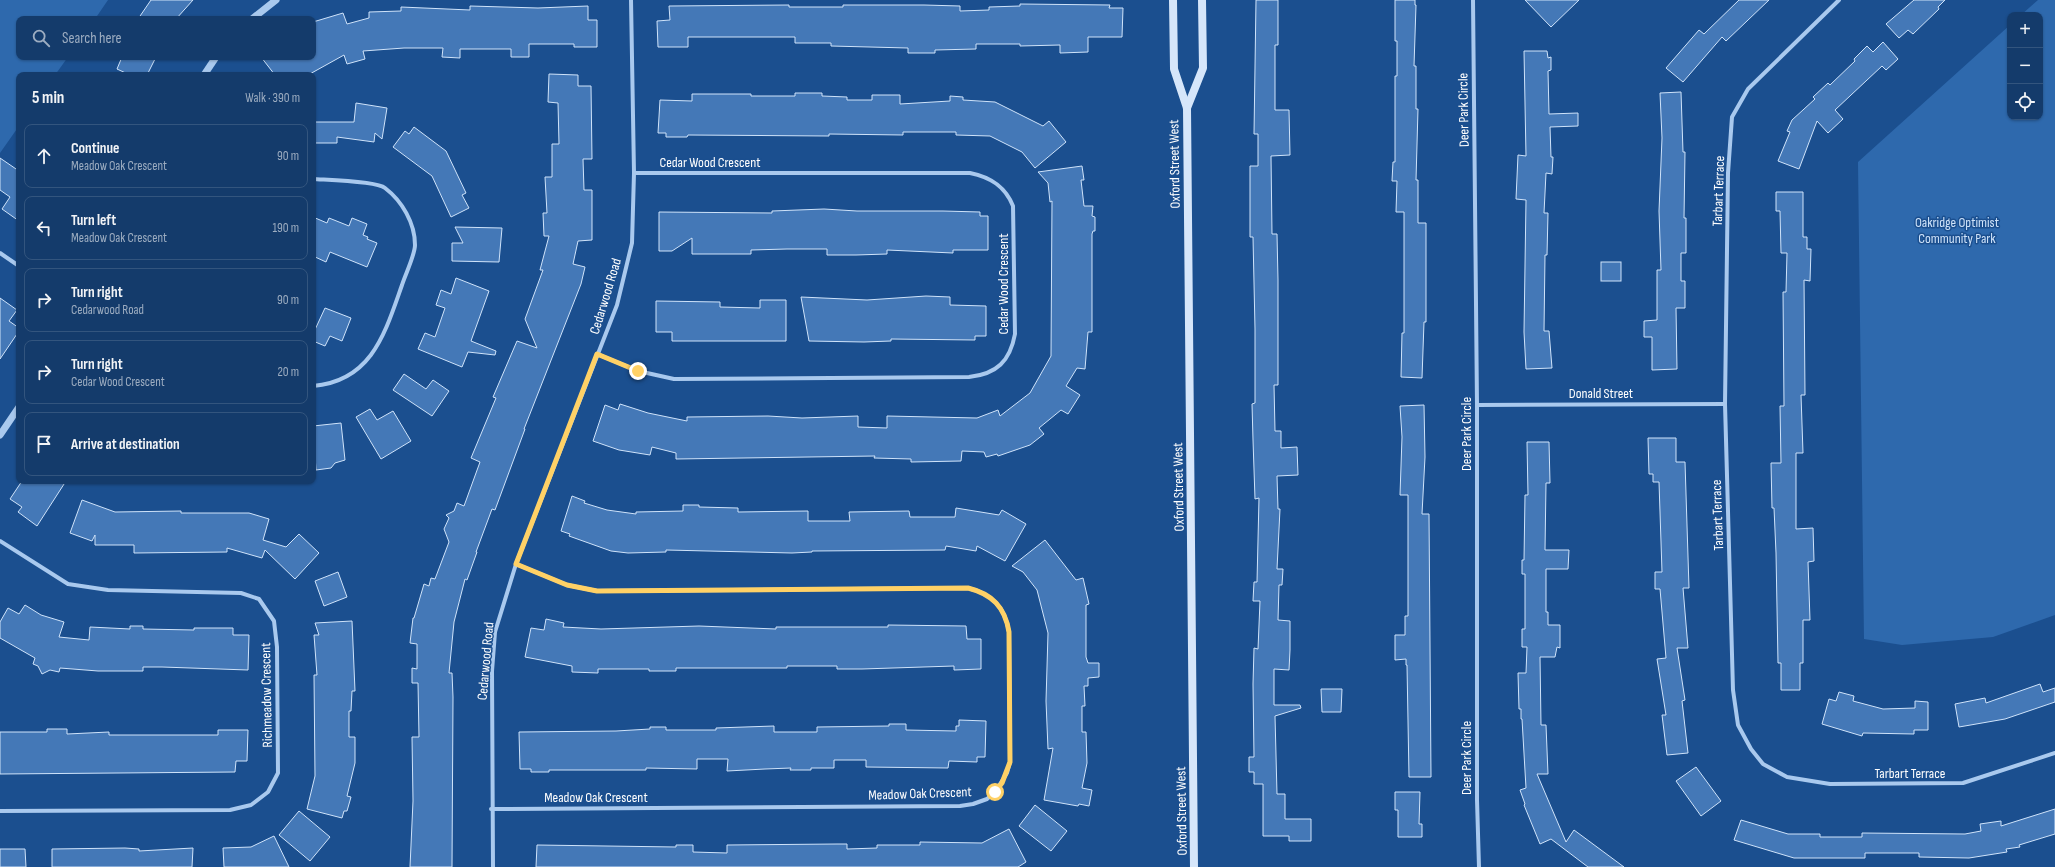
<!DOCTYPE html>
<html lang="en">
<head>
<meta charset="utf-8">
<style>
	body { margin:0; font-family:"Sofia Sans Condensed",sans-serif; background:#1d4271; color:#f1f3f6 }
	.controls { position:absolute; right:12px; top:12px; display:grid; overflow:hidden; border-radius:8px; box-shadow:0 1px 3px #0004 }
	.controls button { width:36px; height:36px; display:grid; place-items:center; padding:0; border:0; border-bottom:1px solid #33557e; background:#143b6b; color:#f1f3f6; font:20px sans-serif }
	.stop { position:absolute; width:12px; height:12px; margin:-9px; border:3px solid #ffd166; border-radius:50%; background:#fff }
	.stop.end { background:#ffd166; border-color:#fff; box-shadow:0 1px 4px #0008 }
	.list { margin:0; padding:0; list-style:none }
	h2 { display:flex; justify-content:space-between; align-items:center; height:52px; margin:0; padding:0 16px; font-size:17px }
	h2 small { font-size:13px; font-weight:400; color:#9dadc1 }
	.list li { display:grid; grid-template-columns:26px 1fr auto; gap:12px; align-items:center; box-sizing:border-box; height:64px; margin:0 8px 8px; padding:0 8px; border:1px solid #33557e; border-radius:8px }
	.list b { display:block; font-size:15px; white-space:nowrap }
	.list p { margin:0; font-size:13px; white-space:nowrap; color:#9dadc1 }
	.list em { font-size:13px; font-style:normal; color:#9dadc1 }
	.icon { flex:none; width:22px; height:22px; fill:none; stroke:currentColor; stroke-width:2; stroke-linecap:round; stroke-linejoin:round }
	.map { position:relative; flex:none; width:2055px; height:867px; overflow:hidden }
	.search { position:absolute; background:#143b6b; box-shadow:0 1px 3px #0004; left:16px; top:16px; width:300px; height:44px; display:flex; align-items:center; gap:10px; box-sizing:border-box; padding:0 14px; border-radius:8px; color:#9dadc1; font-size:15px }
	.panel { position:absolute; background:#143b6b; box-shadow:0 1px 3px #0004; left:16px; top:72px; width:300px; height:412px; border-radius:8px }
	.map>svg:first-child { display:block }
	.green { fill:#2e69ad }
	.building { fill:#4478b7; stroke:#cfe3fa }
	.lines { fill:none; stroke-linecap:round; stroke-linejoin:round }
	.minor { stroke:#a9c9ee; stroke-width:4 }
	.tertiary { stroke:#a9c9ee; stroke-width:7 }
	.secondary { stroke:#d6e6fa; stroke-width:8 }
	.route { stroke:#ffd166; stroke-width:5 }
	.labels { text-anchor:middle; stroke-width:3; stroke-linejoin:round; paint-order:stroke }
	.street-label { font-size:14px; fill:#fff; stroke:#1b4f8f }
	.park-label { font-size:14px; fill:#cfe3fa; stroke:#1b4f8f }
</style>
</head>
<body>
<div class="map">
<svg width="2055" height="867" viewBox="0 0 2055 867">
	<rect width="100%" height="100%" fill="#1b4f8f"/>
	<g class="green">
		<polygon points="0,0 108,0 95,19 19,19 19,57 68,57 55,75 19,75 19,126 0,153"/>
		<polygon points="2038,0 2055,0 2055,615 1993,637 1902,645 1864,639 1858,162 2010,25 2010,117 2040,117 2040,15 2021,15"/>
	</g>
	<g class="building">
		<polygon points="151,0 193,0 176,19 138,19"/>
		<polygon points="1256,0 1278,0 1278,45 1275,45 1275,110 1289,110 1290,155 1271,156 1272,234 1277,234 1278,280 1278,385 1274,385 1275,431 1281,431 1281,448 1297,447 1298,475 1277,476 1278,509 1280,509 1277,569 1283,569 1282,585 1279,585 1278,620 1290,621 1290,650 1289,670 1274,669 1274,705 1300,705 1301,708 1275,716 1277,794 1285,794 1285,819 1311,819 1311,841 1289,841 1289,836 1263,836 1263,784 1254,784 1254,772 1249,772 1249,757 1254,757 1253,684 1254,648 1258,649 1260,601 1253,601 1254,582 1257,582 1259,498 1255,499 1253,440 1252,404 1255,403 1255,329 1253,237 1250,237 1250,166 1258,166 1258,134 1254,134"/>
		<polygon points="1395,0 1415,0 1415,5 1416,5 1414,66 1416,66 1416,109 1418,109 1416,180 1418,180 1418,223 1426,223 1426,322 1424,322 1422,378 1401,377 1402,333 1404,333 1404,212 1396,212 1397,181 1392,181 1393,162 1395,162 1395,76 1397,76 1397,41 1395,41"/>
		<polygon points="1525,0 1579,0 1551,27"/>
		<polygon points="1739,0 1769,0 1726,41 1722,37 1683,82 1666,68 1699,30 1704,34"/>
		<polygon points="1914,0 1945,0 1938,7 1939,9 1913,34 1908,30 1899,38 1886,24"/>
		<polygon points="1020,4 1110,5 1109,8 1123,8 1122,37 1088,37 1088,52 1060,53 1060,45 1020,46 1020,44 976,44 976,49 935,50 935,53 908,53 908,48 831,46 831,43 795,43 795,37 688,37 688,47 658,47 657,21 670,20 669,6 789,5 789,7 843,7 843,5 924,5 960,6 960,11 989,10 989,7 1020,6"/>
		<polygon points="470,6 538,8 588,6 588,20 597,20 597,47 574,47 574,44 529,44 529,57 511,57 511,49 460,49 460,58 442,57 443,48 404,48 363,51 365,59 347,64 344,55 308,75 275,75 261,57 313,57 313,22 343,13 347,24 369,18 369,12 401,11 401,7 470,10"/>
		<polygon points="1883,42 1898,59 1886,70 1882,66 1835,110 1843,119 1828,133 1817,121 1799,169 1778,161 1790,132 1787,131 1792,120 1815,99 1813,97 1828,83 1830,85 1855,61 1854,59 1867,46 1873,52"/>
		<polygon points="1524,51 1547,51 1548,58 1551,57 1551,70 1548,71 1549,114 1578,113 1578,126 1550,127 1551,157 1553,157 1552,174 1546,173 1544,213 1548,213 1547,255 1545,255 1544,331 1549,331 1552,368 1526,369 1524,332 1526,200 1516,199 1518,155 1526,156"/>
		<polygon points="122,57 156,57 147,75 130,75 117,69"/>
		<polygon points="549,74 578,75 578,86 591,86 592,159 583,159 584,190 592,190 592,240 578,241 573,264 585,267 581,284 524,429 525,429 495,510 492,509 476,552 477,552 467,580 465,579 454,622 449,673 452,673 453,697 452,867 410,867 413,801 412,737 419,737 418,683 412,683 412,668 417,669 417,644 410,643 413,618 414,618 424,584 429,586 431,578 435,579 449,542 444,529 449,518 446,515 454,511 457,503 464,506 480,462 471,458 496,398 493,397 517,341 537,348 525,319 543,270 540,270 549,236 544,236 543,213 547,213 545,177 552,177 552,144 559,144 558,103 548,102"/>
		<polygon points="1681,92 1683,152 1685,152 1684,218 1686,218 1686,253 1681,253 1681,281 1685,281 1685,308 1676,308 1677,369 1652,370 1652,337 1644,337 1644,321 1657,320 1657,270 1661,270 1659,211 1662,138 1660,93"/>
		<polygon points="795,93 822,93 822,96 847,97 847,100 872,100 872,95 900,95 900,104 950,101 950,96 963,97 963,100 995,102 1043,126 1049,121 1066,142 1035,168 1022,152 990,136 956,135 956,132 903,132 903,135 829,134 829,136 688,135 687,137 666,137 666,133 658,133 660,100 692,101 692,94 751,94 751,96 795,96"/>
		<polygon points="356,103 387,108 382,139 375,133 374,142 337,137 337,143 313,143 313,122 354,122"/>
		<polygon points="414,127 446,151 466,193 462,195 469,208 451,217 432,176 393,147 405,131 409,134"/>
		<polygon points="0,158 19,171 19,221 2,209 10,197 0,190"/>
		<polygon points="1082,166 1084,180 1081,180 1084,206 1093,206 1092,216 1095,217 1095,231 1093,231 1092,234 1092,332 1088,332 1085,369 1077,368 1066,386 1080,395 1068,414 1061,410 1039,428 1044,434 1030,445 998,456 997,454 986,457 984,452 962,451 961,461 911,462 911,459 874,458 875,456 676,459 676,453 652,447 650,455 619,450 593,441 605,405 618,410 620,404 648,413 687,421 687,417 768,416 802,418 858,416 858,427 887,428 887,416 977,418 998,410 1000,416 1030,393 1051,356 1052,201 1050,202 1048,183 1038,172"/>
		<polygon points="1776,192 1803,192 1803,237 1807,237 1807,249 1811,249 1810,281 1804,280 1805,395 1801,395 1803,453 1796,453 1796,529 1813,528 1814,561 1808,562 1810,620 1803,620 1803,663 1800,663 1800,690 1781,690 1781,663 1778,663 1776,553 1774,508 1772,508 1771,463 1781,463 1780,406 1784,406 1783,292 1786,292 1787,253 1781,253 1780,211 1776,211"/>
		<polygon points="824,209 857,211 943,211 980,212 980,216 988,216 988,250 953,250 953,253 887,250 887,254 856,255 827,255 827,249 787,249 751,250 751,254 692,254 692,238 672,251 659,251 659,212 772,213 772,211"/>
		<polygon points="313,217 327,223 329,218 349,226 352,218 367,224 363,235 368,237 367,239 377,243 367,267 330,252 326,262 313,256"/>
		<polygon points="455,227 502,228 499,262 452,261 452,243 463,243"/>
		<rect x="1601" y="262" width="20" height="19"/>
		<polygon points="456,278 489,291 471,341 496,351 495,355 468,352 462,367 418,349 425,333 435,337 445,308 436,305 441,290 451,294"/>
		<polygon points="926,296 950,297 950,305 986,306 986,336 975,336 975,340 891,339 891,341 864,342 809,341 801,297 867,300"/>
		<polygon points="0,298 17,310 9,321 19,328 19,331 0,359"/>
		<polygon points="760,300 786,300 786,341 672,341 672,332 656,332 656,301 720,302 720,307 760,308"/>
		<polygon points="325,308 351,318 342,341 330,336 325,346 313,341 313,334"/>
		<polygon points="404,374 426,389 433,380 449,391 432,416 393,390"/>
		<polygon points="1424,405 1425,457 1422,514 1429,514 1431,777 1409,777 1407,665 1406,665 1406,659 1395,660 1395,635 1405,635 1405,616 1408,616 1408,495 1400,495 1402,437 1400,406"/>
		<polygon points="370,409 377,420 393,411 411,441 381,459 356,417"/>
		<polygon points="341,423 345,460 335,463 331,468 316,470 313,426"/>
		<polygon points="1648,438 1676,438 1676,462 1685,462 1689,588 1683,588 1688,648 1677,648 1685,700 1682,701 1688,753 1667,755 1662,715 1666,715 1657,659 1666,658 1660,589 1655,589 1655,572 1662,572 1659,482 1653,482 1653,474 1649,474"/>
		<polygon points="1527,442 1549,442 1550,483 1546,483 1545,550 1569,550 1568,569 1546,569 1546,612 1548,612 1548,625 1560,625 1560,648 1557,647 1555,657 1540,657 1541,725 1546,725 1548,774 1537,774 1566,842 1574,830 1624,867 1588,867 1551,839 1540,844 1524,805 1525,804 1520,790 1526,788 1522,719 1521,719 1521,709 1519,709 1518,673 1526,673 1527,647 1522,647 1522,629 1525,629 1525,574 1522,574 1522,560 1524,560 1525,495 1528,495"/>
		<polygon points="22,481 66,481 37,526 18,512 22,507 10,499"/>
		<polygon points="572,496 585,501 584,503 607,510 636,514 636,512 683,511 683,505 699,505 699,507 738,508 738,512 808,511 808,521 850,521 849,512 909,511 910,517 955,517 956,508 999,515 1002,510 1026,524 1005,561 977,546 976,551 946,546 945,550 812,551 812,552 792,553 666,550 666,552 628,553 611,551 569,536 570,534 561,531"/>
		<polygon points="82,500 115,512 181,511 181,513 249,513 269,519 263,540 286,547 299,534 319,553 295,579 265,550 262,558 227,548 227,552 134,553 134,545 95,545 95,535 92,541 70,533"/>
		<polygon points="1045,540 1076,580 1083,578 1089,604 1086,605 1086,657 1088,663 1099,663 1099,677 1088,678 1088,686 1084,686 1085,706 1082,706 1082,732 1086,732 1087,763 1082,788 1092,790 1089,806 1079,804 1078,806 1044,800 1053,748 1048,749 1046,701 1048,633 1037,590 1023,572 1012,566"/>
		<polygon points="338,572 347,597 324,606 315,581"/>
		<polygon points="25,605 41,615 64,622 59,637 89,640 90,627 130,629 130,626 143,626 143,629 194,630 194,628 233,628 233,635 249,635 248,670 162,667 143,667 143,671 98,671 60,668 59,672 50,670 42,674 38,666 33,664 35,658 0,638 0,622 8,608 19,614"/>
		<polygon points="546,619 564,623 563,627 601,629 699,626 776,629 776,627 888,627 888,625 966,626 967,639 981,639 981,669 954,670 954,666 862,669 837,669 837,666 787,666 787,668 676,668 676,671 649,671 649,669 598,669 598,673 572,672 572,666 525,657 531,628 544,630"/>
		<polygon points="352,621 355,691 352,691 351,711 349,711 349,737 355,737 355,763 347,796 351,797 347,811 344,811 342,818 307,809 315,776 314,675 317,675 314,635 319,635 315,623"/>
		<polygon points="2040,684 2043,692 2055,688 2055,702 2005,719 1959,727 1955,704 1985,698 1986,703"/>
		<polygon points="1321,689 1342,689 1341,712 1322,712"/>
		<polygon points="1839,692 1854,696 1853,701 1883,709 1915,708 1915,701 1928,702 1928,730 1914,730 1914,734 1863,733 1862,736 1822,724 1829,699 1836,701"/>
		<polygon points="959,720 986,721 985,757 977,757 977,762 949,761 948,768 866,767 866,760 834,760 834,768 811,768 811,770 790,770 791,768 765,769 727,771 728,759 697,759 697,769 646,768 646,770 549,770 549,772 531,772 531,769 520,769 519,732 616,731 650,729 650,727 666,727 666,730 716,730 716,728 774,726 774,732 817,732 817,727 889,726 889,724 906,724 906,730 956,731 956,726 959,726"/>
		<polygon points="47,729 67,729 67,734 109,732 109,735 218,735 218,730 248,730 247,761 236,761 235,772 0,774 0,732 47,732"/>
		<polygon points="1696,767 1721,801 1701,816 1676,781"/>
		<polygon points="1395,792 1420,792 1419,824 1422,824 1422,837 1398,837 1398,810 1395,810"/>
		<polygon points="1035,805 1067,831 1051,851 1019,826"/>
		<polygon points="2055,809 2055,834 2019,845 2020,847 2006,849 2007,852 1969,858 1919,857 1919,853 1865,853 1865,858 1794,858 1734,840 1741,820 1788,834 1820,834 1820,837 1862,837 1862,833 1965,834 1981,831 1980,824 2001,821 2001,826"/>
		<polygon points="299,811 330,837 310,861 279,835"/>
		<polygon points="1009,829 1026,862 1018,867 536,867 537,845 676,847 676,845 693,845 693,852 727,853 727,845 837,844 847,844 847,849 877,848 877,845 920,845 920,842 982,843"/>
		<polygon points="274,836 289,867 224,867 223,848 251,847"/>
		<polygon points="125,848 139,849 139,851 193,848 192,867 52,867 52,849"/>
		<polygon points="0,849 25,849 26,867 0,867"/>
	</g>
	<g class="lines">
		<g class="minor">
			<polyline points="1473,0 1477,405 1477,800 1479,867"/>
			<polyline points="1839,0 1748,89 1732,117 1728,173 1725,404 1733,690 1738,725 1751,749 1763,764 1787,777 1830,784 1963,783 2055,753"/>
			<path d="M 313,179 C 326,180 376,181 385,188 C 402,201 415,223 415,245 C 415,255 405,275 402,285 C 385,333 372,381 313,386"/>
			<polyline points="0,253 19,266"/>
			<path d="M 597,354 L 638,371 L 674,379 L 969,377 C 997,374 1010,361 1015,334 L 1013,206 C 1005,186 990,177 970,173 L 634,173"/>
			<polyline points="1477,405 1725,404"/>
			<polyline points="0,541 68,584 108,590 241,593 259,599 274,621 277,647 278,773 268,792 251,805 230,810 0,811"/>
			<path d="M 491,809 L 960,806 L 973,804 L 987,799 L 995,792 L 1007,773 L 1010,762 L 1009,632 C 1005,607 992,594 968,588 L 597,591 L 567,585 L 516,564"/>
			<polyline points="493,867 492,671 495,632 516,564 617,305 632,243 634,173 631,0"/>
		</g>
		<g class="tertiary">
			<polyline points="252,19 276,0"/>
			<polyline points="204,75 216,57"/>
			<polyline points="0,435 19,407"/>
		</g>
		<g class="secondary">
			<polyline points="1173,0 1174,69 1187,108 1194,867"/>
			<polyline points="1187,108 1203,68 1202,0"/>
		</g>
	</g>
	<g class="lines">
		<path class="route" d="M 638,371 L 597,354 L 516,564 L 567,585 L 597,591 L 968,588 C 992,594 1005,607 1009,632 L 1010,762 L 1002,783 L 995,792"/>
	</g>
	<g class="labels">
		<g class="street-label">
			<text transform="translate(1463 110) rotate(-91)" y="5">Deer Park Circle</text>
			<text x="710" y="167">Cedar Wood Crescent</text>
			<text transform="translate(1174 164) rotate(-91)" y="5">Oxford Street West</text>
			<text transform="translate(1718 191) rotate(-88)" y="5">Tarbart Terrace</text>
			<text transform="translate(1003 284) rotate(-90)" y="5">Cedar Wood Crescent</text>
			<text transform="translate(605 296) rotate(-73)" y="5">Cedarwood Road</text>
			<text x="1601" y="398">Donald Street</text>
			<text transform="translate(1466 434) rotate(-90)" y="5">Deer Park Circle</text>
			<text transform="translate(1178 487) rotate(-91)" y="5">Oxford Street West</text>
			<text transform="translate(1717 515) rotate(-92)" y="5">Tarbart Terrace</text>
			<text transform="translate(485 661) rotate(-85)" y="5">Cedarwood Road</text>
			<text transform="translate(266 695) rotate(-91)" y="5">Richmeadow Crescent</text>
			<text transform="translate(1466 758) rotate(-90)" y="5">Deer Park Circle</text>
			<text x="1910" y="778">Tarbart Terrace</text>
			<text transform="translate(920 793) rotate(-2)" y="5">Meadow Oak Crescent</text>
			<text x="596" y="802">Meadow Oak Crescent</text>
			<text transform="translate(1181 811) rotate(-91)" y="5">Oxford Street West</text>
		</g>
		<g class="park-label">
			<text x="1957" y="227">Oakridge Optimist<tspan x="1957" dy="16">Community Park</tspan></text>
		</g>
	</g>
</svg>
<div class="controls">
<button>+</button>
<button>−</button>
<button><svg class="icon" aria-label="locate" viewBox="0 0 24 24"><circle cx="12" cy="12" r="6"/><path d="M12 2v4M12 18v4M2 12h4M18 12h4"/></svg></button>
</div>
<div class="stop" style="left:995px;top:792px"></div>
<div class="stop end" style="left:638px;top:371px"></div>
<div class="search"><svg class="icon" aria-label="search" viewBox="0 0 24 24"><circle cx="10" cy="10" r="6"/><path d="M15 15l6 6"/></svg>Search here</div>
<section class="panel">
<h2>5 min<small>Walk · 390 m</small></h2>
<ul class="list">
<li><svg class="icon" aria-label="ahead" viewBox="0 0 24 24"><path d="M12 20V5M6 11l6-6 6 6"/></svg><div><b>Continue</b><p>Meadow Oak Crescent</p></div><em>90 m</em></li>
<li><svg class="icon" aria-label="left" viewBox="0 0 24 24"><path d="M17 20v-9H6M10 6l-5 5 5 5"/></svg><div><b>Turn left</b><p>Meadow Oak Crescent</p></div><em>190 m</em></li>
<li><svg class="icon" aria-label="right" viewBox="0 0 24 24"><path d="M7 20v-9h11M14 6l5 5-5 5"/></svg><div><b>Turn right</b><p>Cedarwood Road</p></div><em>90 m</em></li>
<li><svg class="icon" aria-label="right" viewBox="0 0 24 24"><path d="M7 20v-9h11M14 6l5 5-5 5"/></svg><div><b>Turn right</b><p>Cedar Wood Crescent</p></div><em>20 m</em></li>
<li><svg class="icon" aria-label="arrive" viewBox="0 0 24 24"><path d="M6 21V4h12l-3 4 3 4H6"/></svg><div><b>Arrive at destination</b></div></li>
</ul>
</section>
</div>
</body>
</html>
